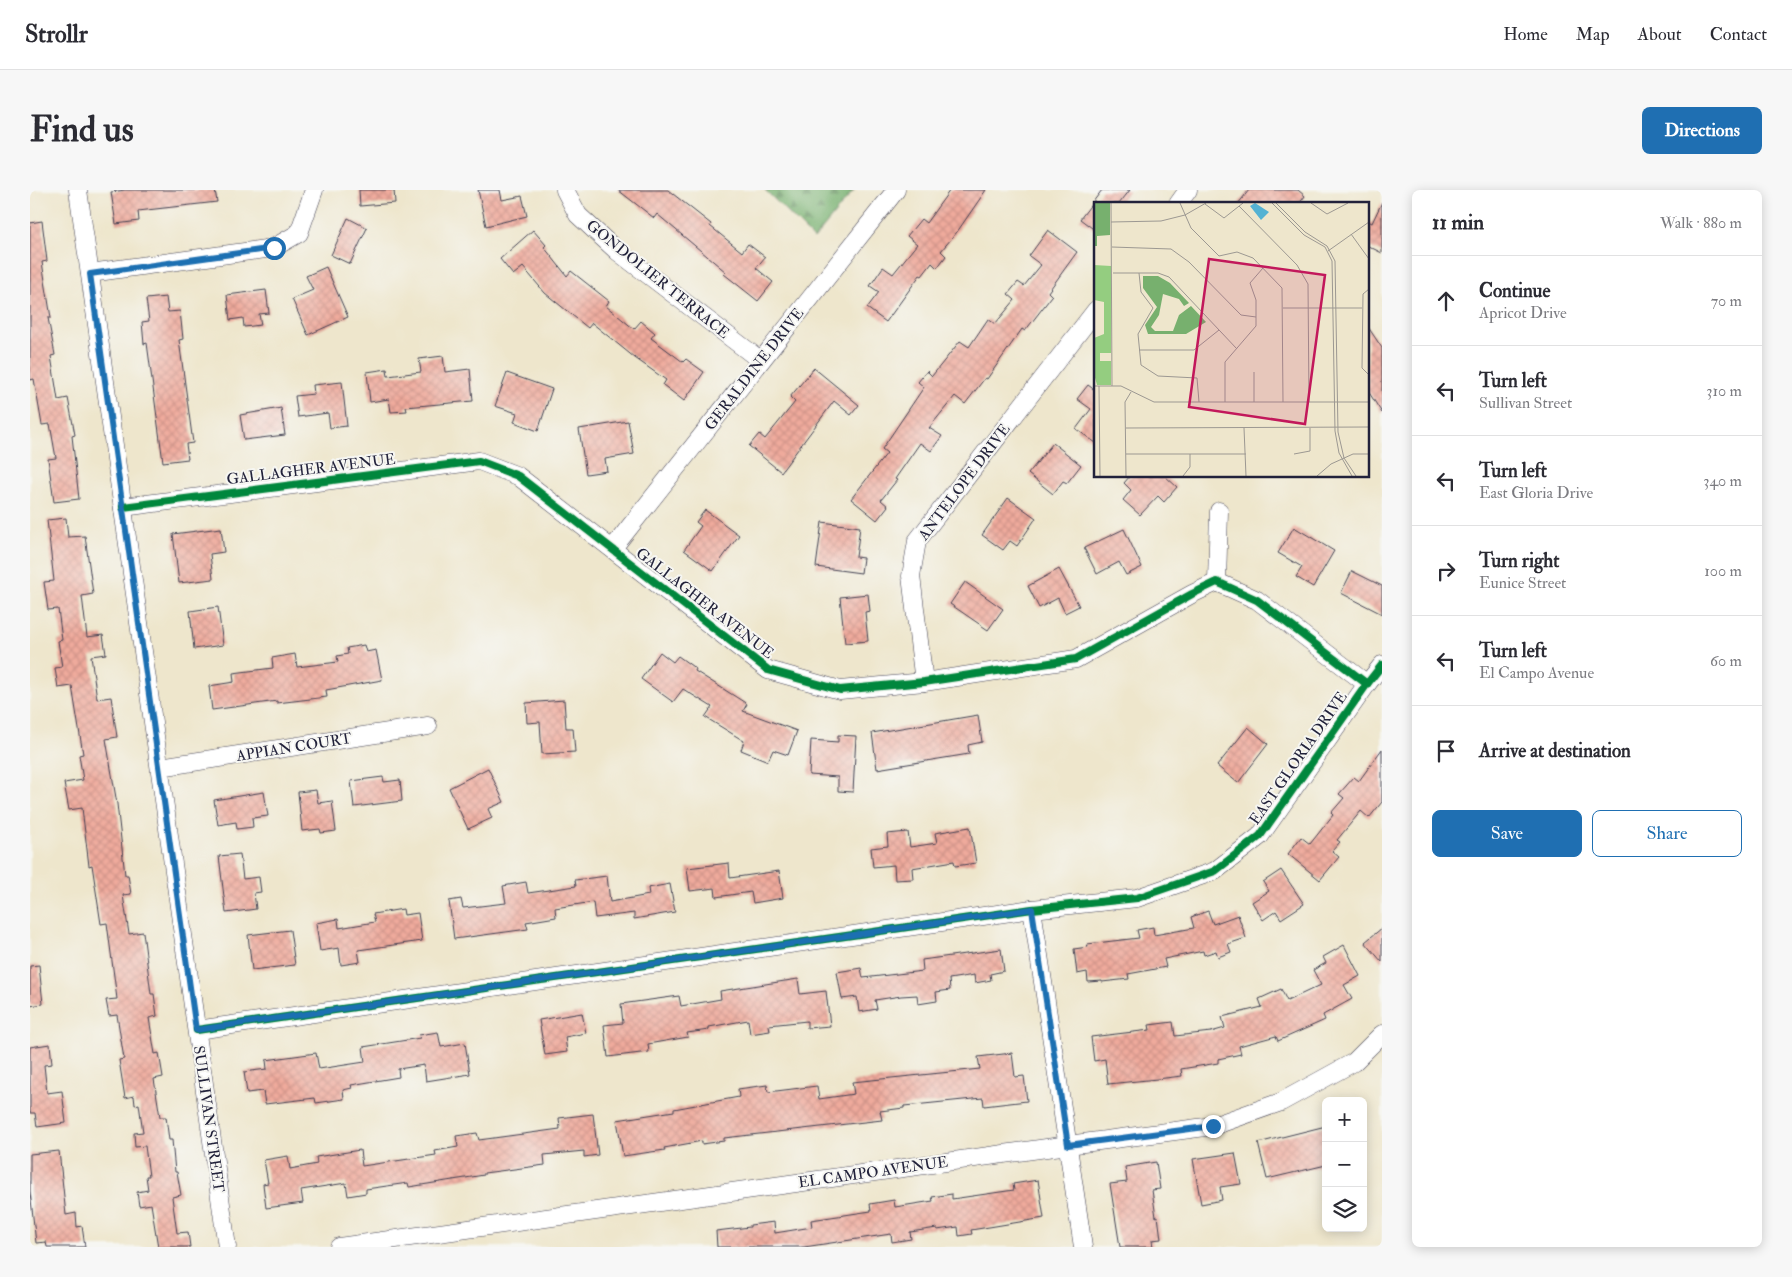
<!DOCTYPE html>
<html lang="en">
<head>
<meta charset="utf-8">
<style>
	body { margin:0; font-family:"IM FELL Double Pica",serif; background:#f7f7f7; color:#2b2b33 }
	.controls { position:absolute; right:15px; bottom:15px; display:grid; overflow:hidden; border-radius:8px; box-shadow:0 2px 12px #0003 }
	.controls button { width:45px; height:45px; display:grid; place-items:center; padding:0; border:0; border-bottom:1px solid #e1e1e2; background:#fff; color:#2b2b33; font:25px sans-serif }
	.stop { position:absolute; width:15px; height:15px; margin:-11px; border:4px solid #1f6fb2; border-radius:50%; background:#fff }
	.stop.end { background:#1f6fb2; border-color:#fff; box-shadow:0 1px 5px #0008 }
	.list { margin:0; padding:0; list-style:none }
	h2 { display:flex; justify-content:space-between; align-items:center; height:65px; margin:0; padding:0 20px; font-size:21px }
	h2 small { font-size:16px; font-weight:400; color:#7c7c81 }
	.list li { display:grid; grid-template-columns:32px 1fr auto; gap:15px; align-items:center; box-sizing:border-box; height:90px; padding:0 20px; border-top:1px solid #e1e1e2 }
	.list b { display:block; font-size:19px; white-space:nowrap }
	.list p { margin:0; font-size:16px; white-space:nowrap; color:#7c7c81 }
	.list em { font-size:16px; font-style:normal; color:#7c7c81 }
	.actions { display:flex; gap:10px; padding:15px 20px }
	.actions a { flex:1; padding:11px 0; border:1px solid #1f6fb2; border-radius:8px; text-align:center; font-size:18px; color:#1f6fb2 }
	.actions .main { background:#1f6fb2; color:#fff }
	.icon { flex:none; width:28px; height:28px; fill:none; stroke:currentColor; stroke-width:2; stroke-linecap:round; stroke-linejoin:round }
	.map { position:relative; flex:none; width:1352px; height:1057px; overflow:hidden; border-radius:8px }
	header { display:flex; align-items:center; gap:30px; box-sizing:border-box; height:70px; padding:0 25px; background:#fff; border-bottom:1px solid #e1e1e2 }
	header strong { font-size:24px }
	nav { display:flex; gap:28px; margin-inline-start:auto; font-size:18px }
	.intro { display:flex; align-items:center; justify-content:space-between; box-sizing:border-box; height:120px; padding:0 30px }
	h1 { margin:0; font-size:35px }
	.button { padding:12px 22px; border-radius:8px; background:#1f6fb2; color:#fff; font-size:18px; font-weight:700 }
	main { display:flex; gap:30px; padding:0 30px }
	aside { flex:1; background:#fff; border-radius:8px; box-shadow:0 2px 12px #0003 }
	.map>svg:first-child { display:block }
	.forest { fill:url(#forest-firs); stroke:#4c6954 }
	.building { fill:url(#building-cross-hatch) }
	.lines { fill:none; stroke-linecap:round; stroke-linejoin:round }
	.minor-casing { stroke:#413f51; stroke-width:19 }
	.minor { stroke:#fff; stroke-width:18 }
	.cycleway-casing { stroke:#f6f6f2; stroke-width:11 }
	.cycleway { stroke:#00873e; stroke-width:8 }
	.route { stroke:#1f6fb2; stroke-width:6 }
	.labels { text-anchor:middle; stroke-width:4; stroke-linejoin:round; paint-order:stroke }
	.street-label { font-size:15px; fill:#22223b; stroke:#f6f6f2 }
	.inset-road { fill:none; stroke:#9c9892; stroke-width:1 }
	.view { fill:#c2185b; fill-opacity:0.15; stroke:#c2185b; stroke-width:2.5 }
	.inset-edge { fill:none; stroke:#22223b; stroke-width:2.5 }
</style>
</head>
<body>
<header>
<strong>Strollr</strong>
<nav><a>Home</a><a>Map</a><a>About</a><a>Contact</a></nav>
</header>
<div class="intro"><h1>Find us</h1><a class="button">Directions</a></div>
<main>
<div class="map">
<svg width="1352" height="1057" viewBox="0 0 1352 1057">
	<defs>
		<pattern id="forest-firs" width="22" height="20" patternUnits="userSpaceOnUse" patternTransform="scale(1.25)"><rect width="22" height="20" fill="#77b06e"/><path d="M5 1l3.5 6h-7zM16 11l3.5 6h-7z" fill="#618f5c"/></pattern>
		<pattern id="building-cross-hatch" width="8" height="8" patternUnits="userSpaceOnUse" patternTransform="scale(1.25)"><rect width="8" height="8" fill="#efaa9c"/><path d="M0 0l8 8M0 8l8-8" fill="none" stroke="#cd9287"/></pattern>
	</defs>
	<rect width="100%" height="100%" fill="#f6f6f2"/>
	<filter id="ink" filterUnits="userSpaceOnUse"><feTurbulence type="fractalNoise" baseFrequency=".02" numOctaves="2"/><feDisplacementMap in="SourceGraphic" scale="10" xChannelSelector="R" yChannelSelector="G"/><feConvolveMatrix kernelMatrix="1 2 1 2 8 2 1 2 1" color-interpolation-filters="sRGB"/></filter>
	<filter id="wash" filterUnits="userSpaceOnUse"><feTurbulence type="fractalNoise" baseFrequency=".0096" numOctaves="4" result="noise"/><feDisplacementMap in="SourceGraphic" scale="20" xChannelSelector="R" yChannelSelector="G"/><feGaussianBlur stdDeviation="1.12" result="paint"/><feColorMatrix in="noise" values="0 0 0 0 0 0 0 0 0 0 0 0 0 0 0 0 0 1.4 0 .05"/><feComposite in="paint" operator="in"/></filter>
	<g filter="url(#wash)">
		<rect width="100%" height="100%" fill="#eee6cc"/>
		<polygon class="forest" points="735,0 824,0 784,49"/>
		<g id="blocks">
			<g class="building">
				<polygon points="95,0 185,0 187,12 108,21 109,31 86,34 81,2"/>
				<polygon points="329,0 364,0 365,13 330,16"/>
				<polygon points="448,0 470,0 472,10 492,6 497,26 456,36"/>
				<polygon points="588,0 638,0 681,34 680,36 712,62 718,54 735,67 726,78 743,92 728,111 694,84 696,82 627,24 624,28"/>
				<polygon points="920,0 956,0 927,42 911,61 916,66 907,78 902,73 892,86 890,85 856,132 837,118 849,102 840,96 853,77 863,84 887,54 877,46 891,29 896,33"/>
				<polygon points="1072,0 1100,0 1089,14 1066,14 1066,41 1050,29"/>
				<polygon points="1219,0 1268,0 1275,6 1269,14 1208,14"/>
				<polygon points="1352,12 1352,63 1338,56 1338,31 1342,33"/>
				<polygon points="318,28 337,38 320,74 301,65"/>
				<polygon points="12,31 17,71 12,72 21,128 18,128 25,165 21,166 28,210 38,208 45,245 42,246 49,309 24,312 18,269 26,268 20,234 12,235 4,189 0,190 0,33"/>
				<polygon points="503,40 516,55 514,57 537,86 541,81 579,111 576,116 604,139 611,131 625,143 621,148 653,172 656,169 674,182 654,211 633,195 636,190 605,168 562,133 558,138 515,103 493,77 483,85 470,69"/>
				<polygon points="1018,40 1047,62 1018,102 1022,106 995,141 992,139 957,189 955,188 935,214 925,206 899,238 912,246 901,261 890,253 865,289 867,290 851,310 858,316 847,330 821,309 857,263 852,259 894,197 888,192 897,181 902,186 930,151 939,157 958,129 965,134 985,110 978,104 988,92 994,96 1011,75 999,66"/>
				<polygon points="296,77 318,127 278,145 262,109 283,100 276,86"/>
				<polygon points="236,100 239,123 229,124 231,135 214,137 213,128 200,130 197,105"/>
				<polygon points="136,107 138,122 150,121 153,149 149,150 163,253 156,254 158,269 133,272 117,153 114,154 112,132 119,131 116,109"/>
				<polygon points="1338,137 1352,158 1352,223 1338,201"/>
				<polygon points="413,166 415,182 440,179 443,211 376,217 377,221 361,222 359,209 340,212 337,182 357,179 358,186 391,182 389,169"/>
				<polygon points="784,178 829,215 821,225 804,211 751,282 719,256 729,244 735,249 765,212 760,207"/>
				<polygon points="477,183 522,199 508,241 484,232 487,223 465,216"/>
				<polygon points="312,192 317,236 300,238 298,223 268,227 265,206 284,204 283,195"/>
				<polygon points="1058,195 1066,201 1066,253 1046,239 1061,219 1047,209"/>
				<polygon points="251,218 255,245 214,250 210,225"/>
				<polygon points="598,231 604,264 575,269 577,281 556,284 549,239"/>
				<polygon points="1023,253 1051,275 1037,293 1033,291 1023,304 998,284"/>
				<polygon points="1100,286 1135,286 1147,297 1134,312 1128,306 1110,325 1093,310 1101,300 1094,293"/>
				<polygon points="978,308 1006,328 987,356 980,351 973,360 952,345"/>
				<polygon points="675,320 709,345 683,381 654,360 671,336 666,332"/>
				<polygon points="36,328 38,347 55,346 63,404 52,406 57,447 73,445 76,464 61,466 67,509 81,507 87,547 76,549 87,614 95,685 98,685 101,704 93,705 99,744 113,742 121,804 124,804 127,826 119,828 125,864 129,863 133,887 124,889 130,927 136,927 139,950 142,950 145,982 147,982 151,1005 142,1007 147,1043 158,1042 160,1057 128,1057 121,1014 109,1016 107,1002 118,1000 116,986 119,986 115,956 105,957 104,943 113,942 109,914 105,915 104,906 95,908 89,870 94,869 87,825 79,826 76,810 87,809 77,733 71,734 62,675 59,676 52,618 39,620 34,593 53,590 49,565 53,564 42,496 28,498 25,478 32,477 28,451 32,450 28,419 18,420 14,392 24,391 17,330"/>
				<polygon points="792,332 830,337 826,367 833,368 831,383 786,377"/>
				<polygon points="1264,337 1304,361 1283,397 1266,387 1272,377 1248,363"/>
				<polygon points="191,338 194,362 180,364 183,389 149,393 143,344"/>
				<polygon points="1094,339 1112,377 1096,385 1089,372 1067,384 1054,358"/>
				<polygon points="1029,379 1049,416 1035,423 1028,408 1009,418 998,396"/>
				<polygon points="1322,381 1352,396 1352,424 1311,403"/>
				<polygon points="935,392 973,419 958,440 920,414"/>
				<polygon points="838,404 840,421 835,422 838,451 815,453 810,407"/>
				<polygon points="188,417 193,455 164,459 160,421"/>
				<polygon points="334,455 336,462 346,460 352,490 296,500 297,507 247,513 247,511 182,520 179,496 204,492 203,483 243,478 242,468 265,464 267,477 308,472 307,466 318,464 317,458"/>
				<polygon points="630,462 643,472 648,466 666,479 665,481 717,514 713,521 767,541 758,565 743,560 738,571 711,560 714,551 675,527 682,517 653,499 643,512 611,489"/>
				<polygon points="534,510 536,538 543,538 545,562 512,564 510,532 497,533 496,513"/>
				<polygon points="948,525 952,552 938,555 939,564 847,579 842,543"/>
				<polygon points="1218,537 1238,554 1208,593 1187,576"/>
				<polygon points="808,545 826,546 823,602 808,601 808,587 779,585 781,550 808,552"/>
				<polygon points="1352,559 1352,612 1339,628 1331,621 1307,650 1310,652 1302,661 1309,667 1290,690 1258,664 1271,647 1280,654 1303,625 1301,623 1314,608 1309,604 1324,587 1329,591"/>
				<polygon points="458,578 474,612 458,619 462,628 438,639 419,598"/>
				<polygon points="353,587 354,592 370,590 372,611 324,617 321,591"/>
				<polygon points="286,600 288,613 302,611 306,641 291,643 290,639 272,641 268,602"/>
				<polygon points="234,602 238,626 222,628 223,637 207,639 206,632 188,635 184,610"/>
				<polygon points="940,637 946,673 925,676 924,671 882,678 883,689 865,690 864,675 843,677 841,658 858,656 857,644 878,642 880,657 907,653 905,643"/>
				<polygon points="210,664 213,689 229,687 231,702 224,703 226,719 196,723 189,666"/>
				<polygon points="699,673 700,688 749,681 753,708 723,713 721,702 686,707 685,698 660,701 657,678"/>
				<polygon points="1251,680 1274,714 1251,729 1246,721 1233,730 1222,712 1239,701 1233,692"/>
				<polygon points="577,686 580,712 619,705 618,698 640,694 645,722 604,729 604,723 565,728 563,712 525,718 526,727 496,732 498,739 424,749 419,711 431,709 433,718 476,713 473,696 496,692 498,703 546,696 545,690"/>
				<polygon points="373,719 374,725 388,723 392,751 328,760 330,772 311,775 309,758 290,761 286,733 308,729 309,738 345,732 343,724"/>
				<polygon points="1178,721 1183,734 1208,725 1216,748 1198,754 1201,762 1188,767 1186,761 1174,765 1173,761 1134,769 1136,777 1098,784 1099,789 1072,792 1072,791 1058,792 1057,782 1047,784 1044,759 1058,757 1057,754 1109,748 1107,740 1123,737 1124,745 1164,738 1161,727"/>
				<polygon points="1352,738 1352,772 1335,752"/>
				<polygon points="260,740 265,775 222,780 218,745"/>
				<polygon points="1314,755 1330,786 1314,795 1322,809 1293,825 1295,830 1248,851 1246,846 1209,856 1211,864 1188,869 1188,873 1151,879 1152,886 1127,889 1078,894 1075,869 1064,871 1061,847 1120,840 1119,835 1143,832 1145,846 1181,842 1195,838 1192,827 1232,817 1229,809 1251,799 1257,811 1291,795 1283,780 1296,773 1293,767"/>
				<polygon points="971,759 974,781 960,784 961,790 945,793 944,785 919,789 920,800 906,802 907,811 888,814 887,805 871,806 845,810 847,819 829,822 827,807 812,809 807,782 831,778 833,788 893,781 892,770"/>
				<polygon points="9,775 13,814 0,816 0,776"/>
				<polygon points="768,789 770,804 796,801 800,836 777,838 777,831 739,835 740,841 720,844 718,830 679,837 679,840 657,843 658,847 618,854 619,862 578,867 574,835 593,833 591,814 649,806 651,816 691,809 690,801"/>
				<polygon points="552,823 556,843 535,847 537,862 515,865 509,830"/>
				<polygon points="408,842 411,857 435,853 440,884 396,891 394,875 368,879 369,887 321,895 322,898 313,900 314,909 286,913 285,908 235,914 233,901 217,903 214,882 237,879 236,870 286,863 289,879 335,872 333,857 390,848 389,845"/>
				<polygon points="20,854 22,874 14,875 17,903 32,901 36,933 7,937 5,923 0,923 0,857"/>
				<polygon points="982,863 985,887 994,886 997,911 954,916 953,908 874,916 874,918 850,921 852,930 694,948 694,951 672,954 672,951 634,958 635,960 593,966 587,930 644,921 644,919 709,907 708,899 737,895 738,902 787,896 789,909 824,904 822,892 950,879 948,867"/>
				<polygon points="563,924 568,965 554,967 554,961 514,965 515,975 454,983 454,985 379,997 378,993 336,999 336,1003 318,1006 316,993 271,1000 273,1013 236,1018 233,994 238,993 234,970 258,966 260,979 287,974 286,967 330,960 332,976 406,965 405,961 428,957 426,946 447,943 449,950 530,939 529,928"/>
				<polygon points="1296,936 1296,975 1237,989 1228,953"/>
				<polygon points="29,961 36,1025 46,1023 47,1037 52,1036 55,1057 17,1057 16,1052 6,1053 0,1001 0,964"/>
				<polygon points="1205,963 1211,994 1190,997 1192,1010 1171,1014 1163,969"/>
				<polygon points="1126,972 1130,999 1122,1000 1126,1027 1128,1026 1131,1049 1122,1050 1123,1057 1090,1057 1080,994 1097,992 1095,977"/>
				<polygon points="1008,990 1014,1028 941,1040 942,1044 929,1046 928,1037 907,1040 907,1038 880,1042 881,1049 862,1052 861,1044 774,1057 687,1057 686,1041 720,1037 720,1035 744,1032 745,1043 782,1037 781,1030 841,1021 840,1014 864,1010 865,1017 903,1011 902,1007 922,1004 922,1009 984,1000 983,994"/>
			</g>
		</g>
	</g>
	<g filter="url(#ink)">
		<use href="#blocks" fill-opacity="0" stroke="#413f51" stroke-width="1"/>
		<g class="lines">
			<g class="minor-casing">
				<g id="minor">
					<polyline points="48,0 197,1057"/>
					<polyline points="535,0 548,25 587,61 730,170"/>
					<polyline points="1148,14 1158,0"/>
					<polyline points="60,83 243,58 269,43 284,0"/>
					<polyline points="93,317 449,271 488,286 738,480 810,500 894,492 1046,469 1162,404 1187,392 1227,410 1337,494"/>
					<polyline points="583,358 866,0"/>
					<polyline points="1187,392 1189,321"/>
					<polyline points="894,492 881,386 887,351 1066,120"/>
					<polyline points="130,577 398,536"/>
					<polyline points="1002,719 1053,1057"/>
					<polyline points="167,840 1002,719 1107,708 1185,681 1230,646 1337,494 1352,475"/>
					<polyline points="309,1057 1038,955 1183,936 1251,912 1324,872 1352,844"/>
				</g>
			</g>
			<use href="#minor" class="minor"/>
			<g class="cycleway-casing">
				<g id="cycleway">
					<polyline points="93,317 449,271 488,286 738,480 810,500 894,492 1046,469 1162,404 1187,392 1227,410 1337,494"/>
					<polyline points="167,840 1002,719 1107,708 1185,681 1230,646 1337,494 1352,475"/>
				</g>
			</g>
			<use href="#cycleway" class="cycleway"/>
		</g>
	</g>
	<g class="lines" filter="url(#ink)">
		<polyline class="route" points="244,58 60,84 166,840 1002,719 1038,955 1183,936"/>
	</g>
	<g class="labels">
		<g class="street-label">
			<text transform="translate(628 89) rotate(39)" y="5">GONDOLIER TERRACE</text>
			<text transform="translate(724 179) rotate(-52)" y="5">GERALDINE DRIVE</text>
			<text transform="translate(281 279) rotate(-7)" y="5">GALLAGHER AVENUE</text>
			<text transform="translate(934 292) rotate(-53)" y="5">ANTELOPE DRIVE</text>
			<text transform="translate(675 413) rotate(38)" y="5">GALLAGHER AVENUE</text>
			<text transform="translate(264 557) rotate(-9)" y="5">APPIAN COURT</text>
			<text transform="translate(1268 568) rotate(-55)" y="5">EAST GLORIA DRIVE</text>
			<text transform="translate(179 929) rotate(82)" y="5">SULLIVAN STREET</text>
			<text transform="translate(843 982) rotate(-8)" y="5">EL CAMPO AVENUE</text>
		</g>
	</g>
	<g transform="translate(1064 12)">
		<rect width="275" height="275" fill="#eee6cc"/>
		<path d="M 0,63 L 17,64 L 17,151 L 6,151 L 6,159 L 17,159 L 17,183 L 3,183 L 0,172 L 0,136 L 10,132 L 10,100 L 0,98 Z" fill="#94cd80"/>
		<path d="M 0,1 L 16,1 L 16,33 L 3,34 L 3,44 L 0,44 ZM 49,74 L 64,74 L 76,81 L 95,101 L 90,104 L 85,97 L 69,92 L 65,113 L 57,125 L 61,129 L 79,129 L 85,113 L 97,104 L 112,120 L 92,132 L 54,132 L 51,123 L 63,105 L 49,86 Z" fill="#77b06e"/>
		<path d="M 161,1 L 175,10 L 167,18 L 156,4 Z" fill="#54b2d3"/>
		<path class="inset-road" d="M 17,1 L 18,184M 86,1 L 97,26 L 125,54 L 143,50 L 159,56 L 188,86 L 189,200M 178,1 L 210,33 L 231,45 L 238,59 L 241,229 L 245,251 L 258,274M 182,1 L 211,30 L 233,44 L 241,59 L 244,230 L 250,256 L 262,274M 217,1 L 233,12 L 254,1M 111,2 L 130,16 L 149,1M 145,4 L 203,63 L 214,82 L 215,200M 17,20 L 67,19 L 91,13 L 112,1M 257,32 L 275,57M 18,45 L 77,47 L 95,60 L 147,113 L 162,115M 234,49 L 275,20M 19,71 L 64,71 L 75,75 L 143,147M 45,71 L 47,90 L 59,106 L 44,132 L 47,163 L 64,174 L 103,176 L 105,200M 275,87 L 269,92 L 268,166 L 275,173M 189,106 L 268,106M 45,148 L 100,148 L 125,128M 160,170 L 160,200M 0,184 L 27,184 L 60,200 L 275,200M 5,184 L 6,274M 131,200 L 131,160 L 162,124 L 162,98 L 156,81 L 169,66M 32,226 L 275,225M 150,226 L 152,274M 32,252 L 152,252M 200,252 L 216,249 L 216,226M 32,274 L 31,200 L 37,190M 89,274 L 96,265 L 96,252M 223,274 L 237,262 L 259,252 L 275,252"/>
		<path class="view" d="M 115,57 L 231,73 L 211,222 L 95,205 Z"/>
		<rect width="275" height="275" class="inset-edge"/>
	</g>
</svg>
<div class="controls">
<button>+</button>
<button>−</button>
<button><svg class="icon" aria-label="layers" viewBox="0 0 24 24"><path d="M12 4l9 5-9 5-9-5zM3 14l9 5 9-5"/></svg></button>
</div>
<div class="stop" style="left:244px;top:58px"></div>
<div class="stop end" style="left:1183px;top:936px"></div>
</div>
<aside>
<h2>11 min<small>Walk · 880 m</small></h2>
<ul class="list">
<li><svg class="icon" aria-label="ahead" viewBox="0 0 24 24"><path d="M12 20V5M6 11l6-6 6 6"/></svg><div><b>Continue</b><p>Apricot Drive</p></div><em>70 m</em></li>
<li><svg class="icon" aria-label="left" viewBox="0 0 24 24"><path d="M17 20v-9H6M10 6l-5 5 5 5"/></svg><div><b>Turn left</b><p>Sullivan Street</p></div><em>310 m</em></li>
<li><svg class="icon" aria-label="left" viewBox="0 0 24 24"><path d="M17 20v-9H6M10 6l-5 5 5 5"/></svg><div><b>Turn left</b><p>East Gloria Drive</p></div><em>340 m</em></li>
<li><svg class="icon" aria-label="right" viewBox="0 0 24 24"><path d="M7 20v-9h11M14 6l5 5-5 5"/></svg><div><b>Turn right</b><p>Eunice Street</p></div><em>100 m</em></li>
<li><svg class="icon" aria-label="left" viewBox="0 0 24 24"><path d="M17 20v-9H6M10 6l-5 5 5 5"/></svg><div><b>Turn left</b><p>El Campo Avenue</p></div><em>60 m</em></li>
<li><svg class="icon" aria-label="arrive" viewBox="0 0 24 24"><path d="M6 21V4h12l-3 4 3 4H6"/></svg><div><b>Arrive at destination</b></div></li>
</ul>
<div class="actions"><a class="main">Save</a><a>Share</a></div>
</aside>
</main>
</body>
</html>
